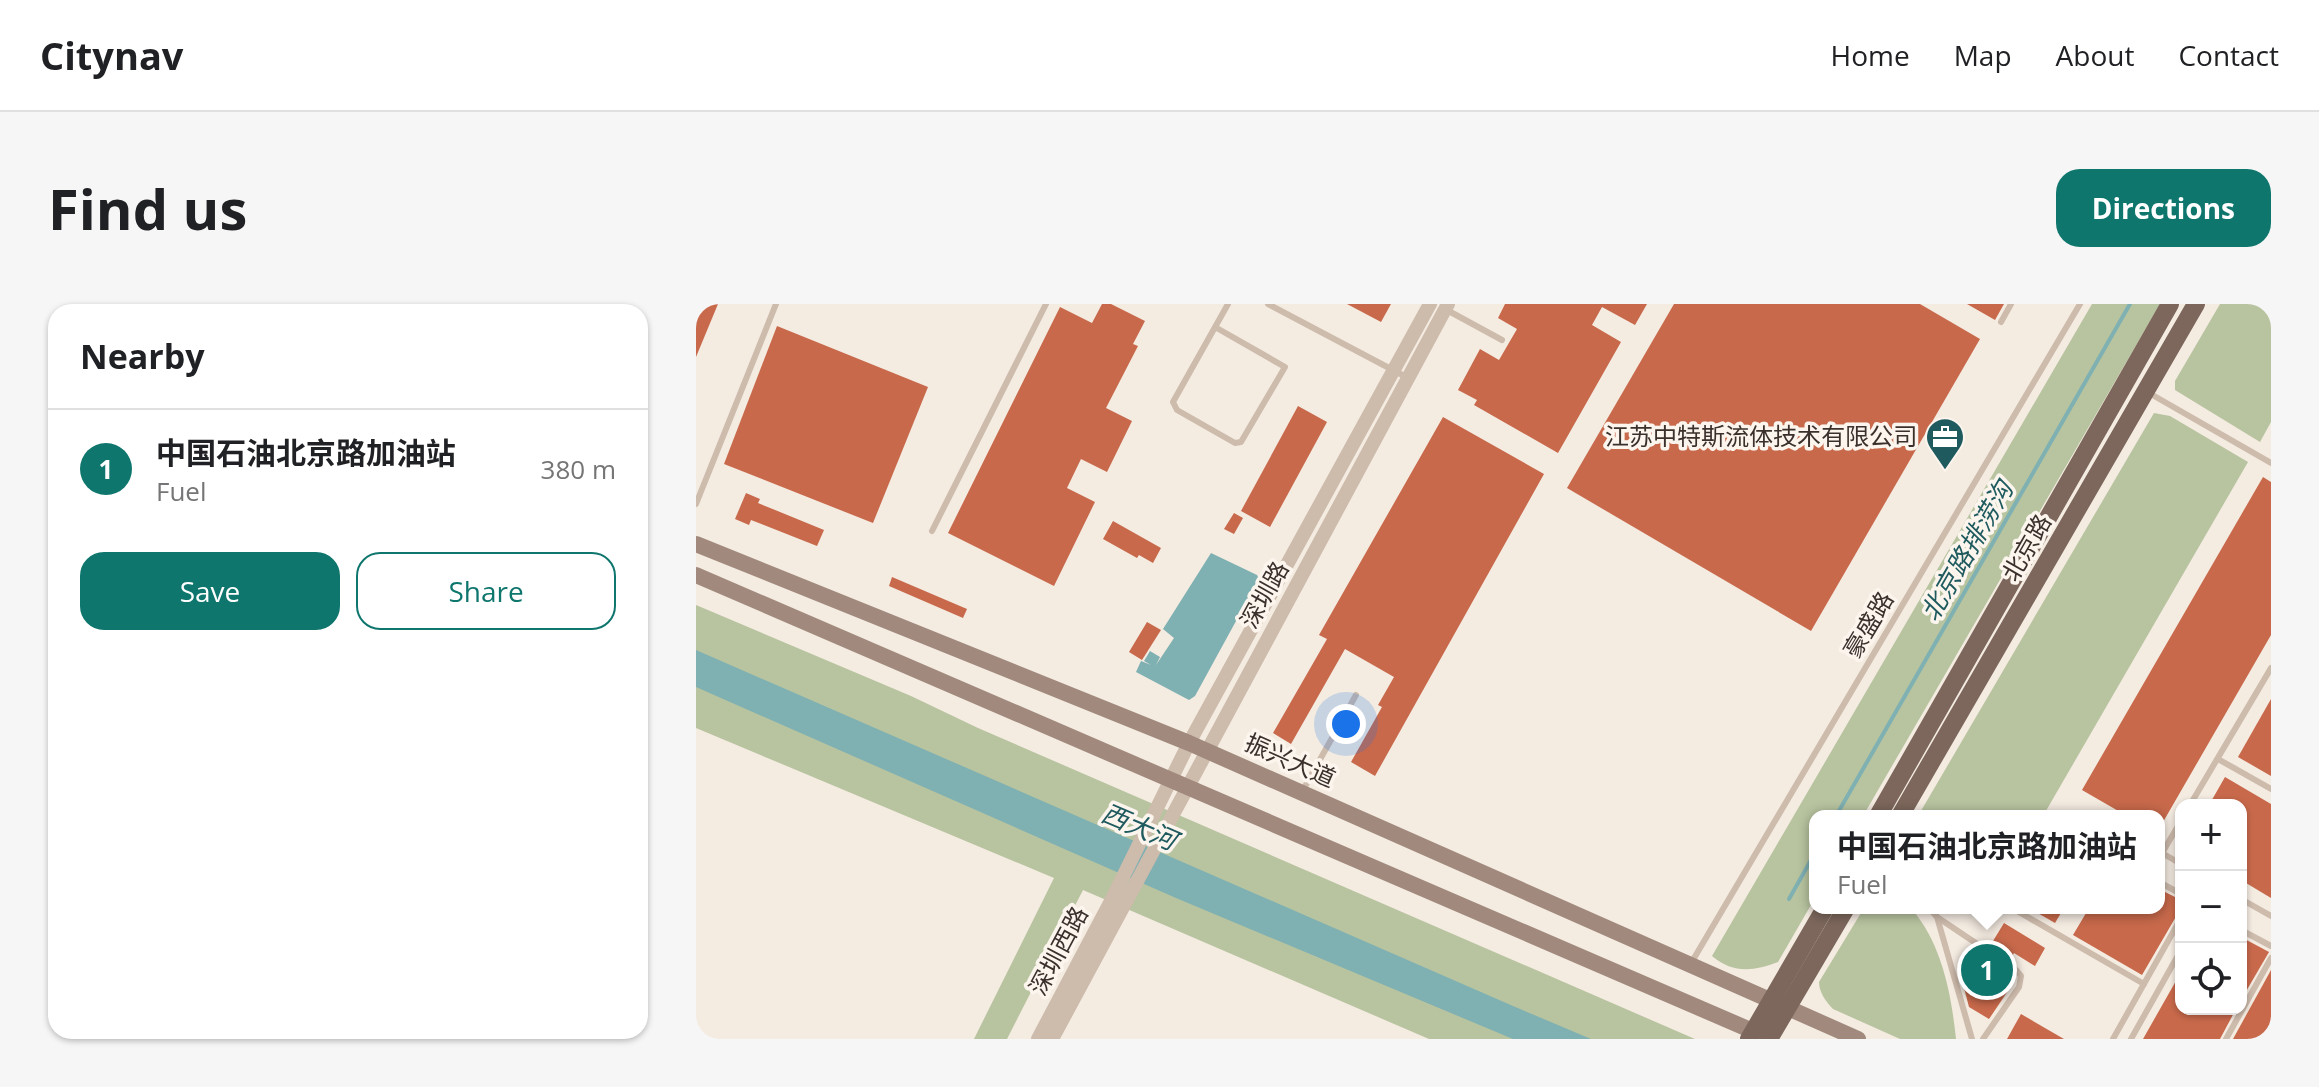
<!DOCTYPE html>
<html lang="en">
<head>
<meta charset="utf-8">
<style>
	body { margin:0; font-family:"Open Sans","Noto Sans SC",sans-serif; background:#f6f6f6; color:#202124 }
	.controls { position:absolute; right:24px; bottom:24px; display:grid; overflow:hidden; border-radius:16px; box-shadow:0 2px 6px #0004 }
	.controls button { width:72px; height:72px; display:grid; place-items:center; padding:0; border:0; border-bottom:2px solid #e0e0e0; background:#fff; color:#202124; font:40px sans-serif }
	.you { position:absolute; left:650px; top:420px; width:28px; height:28px; margin:-20px; border:6px solid #fff; border-radius:50%; background:#1a73e8; box-shadow:0 0 0 12px #1a73e833 }
	.badge { display:grid; place-items:center; width:52px; height:52px; border-radius:50%; background:#0f766e; color:#fff; font-size:26px; font-weight:700 }
	.pin { position:absolute; translate:-50% -50%; border:4px solid #fff; box-shadow:0 2px 8px #0006 }
	.popup { position:absolute; left:1113px; top:506px; width:356px; height:104px; box-sizing:border-box; display:grid; place-content:center; border-radius:16px; background:#fff; filter:drop-shadow(0 2px 6px #0005); font-size:26px; white-space:nowrap; color:#757577 }
	.popup b { font-size:30px; color:#202124 }
	.popup::after { content:''; position:absolute; left:50%; top:100%; margin-left:-16px; border:16px solid transparent; border-top-color:#fff }
	.list { margin:0; padding:0; list-style:none }
	h2 { display:flex; justify-content:space-between; align-items:center; height:104px; margin:0; padding:0 32px; font-size:34px }
	h2 small { font-size:26px; font-weight:400; color:#757577 }
	.list li { display:grid; grid-template-columns:52px 1fr auto; gap:24px; align-items:center; box-sizing:border-box; height:120px; padding:0 32px; border-top:2px solid #e0e0e0 }
	.list b { display:block; font-size:30px; white-space:nowrap }
	.list p { margin:0; font-size:26px; white-space:nowrap; color:#757577 }
	.list em { font-size:26px; font-style:normal; color:#757577 }
	.actions { display:flex; gap:16px; padding:24px 32px }
	.actions a { flex:1; padding:18px 0; border:2px solid #0f766e; border-radius:24px; text-align:center; font-size:28px; color:#0f766e }
	.actions .main { background:#0f766e; color:#fff }
	.icon { flex:none; width:44px; height:44px; fill:none; stroke:currentColor; stroke-width:2; stroke-linecap:round; stroke-linejoin:round }
	.map { position:relative; flex:none; width:1575px; height:735px; overflow:hidden; border-radius:24px }
	header { display:flex; align-items:center; gap:48px; box-sizing:border-box; height:112px; padding:0 40px; background:#fff; border-bottom:2px solid #e0e0e0 }
	header strong { font-size:38px }
	nav { display:flex; gap:44px; margin-inline-start:auto; font-size:28px }
	.intro { display:flex; align-items:center; justify-content:space-between; box-sizing:border-box; height:192px; padding:0 48px }
	h1 { margin:0; font-size:56px }
	.button { padding:20px 36px; border-radius:24px; background:#0f766e; color:#fff; font-size:28px; font-weight:700 }
	main { display:flex; gap:48px; padding:0 48px }
	aside { flex:1; background:#fff; border-radius:24px; box-shadow:0 2px 6px #0004 }
	.map>svg:first-child { display:block }
	.green { fill:#b8c4a0 }
	.water { fill:#7fb0b2 }
	.lines { fill:none; stroke-linecap:round; stroke-linejoin:round }
	.stream { stroke:#7fb0b2; stroke-width:4 }
	.building { fill:#c8694b }
	.service { stroke:#cdbbac; stroke-width:6 }
	.tertiary { stroke:#cdbbac; stroke-width:14 }
	.secondary { stroke:#a18a7d; stroke-width:16 }
	.primary { stroke:#7d675c; stroke-width:18 }
	.labels { text-anchor:middle; stroke-width:7; stroke-linejoin:round; paint-order:stroke }
	.poi-label { font-size:24px; fill:#3b302b; stroke:#fbf5ee; text-anchor:end }
	.street-label { font-size:24px; fill:#3b302b; stroke:#fbf5ee }
	.water-label { font-size:26px; font-style:italic; fill:#1f5a5e; stroke:#fbf5ee }
</style>
</head>
<body>
<header>
<strong>Citynav</strong>
<nav><a>Home</a><a>Map</a><a>About</a><a>Contact</a></nav>
</header>
<div class="intro"><h1>Find us</h1><a class="button">Directions</a></div>
<main>
<aside>
<h2>Nearby<small></small></h2>
<ul class="list">
<li><span class="badge">1</span><div><b>中国石油北京路加油站</b><p>Fuel</p></div><em>380 m</em></li>
</ul>
<div class="actions"><a class="main">Save</a><a>Share</a></div>
</aside>
<div class="map">
<svg width="1575" height="735" viewBox="0 0 1575 735">
	<rect width="100%" height="100%" fill="#f4ebe1"/>
	<g class="green">
		<path d="M 1396,0 L 1464,0 L 1167,512 L 1119,512 L 1119,594 L 1082,658 C 1058,667 1037,670 1016,652 Z"/>
		<polygon points="1524,0 1575,0 1575,118 1564,138 1479,86 1479,77"/>
		<polygon points="1458,109 1474,112 1552,158 1347,512 1222,512"/>
		<polygon points="0,301 215,392 282,424 999,735 733,735 387,586 311,735 278,735 358,574 0,424"/>
		<path d="M 1168,604 L 1215,604 C 1246,640 1255,689 1260,735 L 1204,735 L 1137,705 C 1130,698 1123,688 1123,678 Z"/>
	</g>
	<g class="water">
		<polygon points="515,249 561,271 563,275 499,392 493,396 440,368 445,357 455,361 448,357 454,347 464,353 460,361 478,334 467,325"/>
		<polygon points="0,346 817,702 895,735 817,735 480,594 0,383"/>
	</g>
	<g class="lines">
		<g class="stream">
			<polyline points="1140,512 1434,0"/>
			<polyline points="1093,595 1119,549"/>
		</g>
	</g>
	<g class="building">
		<polygon points="0,0 22,0 0,53"/>
		<polygon points="406,0 415,0 449,17 437,40 442,42 410,104 436,117 411,168 385,155 371,184 399,198 358,282 252,229 364,3 396,19"/>
		<polygon points="651,0 695,0 685,18"/>
		<polygon points="809,0 951,0 939,21 906,3 896,21 925,38 862,149 778,101 781,96 762,86 784,45 803,56 821,25 802,14"/>
		<polygon points="978,0 1224,0 1284,35 1115,327 871,184"/>
		<polygon points="1271,0 1308,0 1299,16"/>
		<polygon points="81,22 232,83 177,219 28,160"/>
		<polygon points="602,102 631,118 574,223 545,207"/>
		<polygon points="747,113 848,170 679,472 655,458 686,403 682,401 698,373 649,345 595,440 577,429 631,335 623,331"/>
		<polygon points="1567,173 1575,178 1575,331 1463,525 1463,512 1431,512 1386,486"/>
		<polygon points="50,189 64,195 62,199 128,226 121,242 55,216 53,221 39,215"/>
		<polygon points="538,209 547,214 538,230 528,225"/>
		<polygon points="417,217 465,244 457,259 443,251 441,254 407,235"/>
		<polygon points="196,273 271,305 267,314 193,282"/>
		<polygon points="451,318 465,326 446,356 433,348"/>
		<polygon points="1575,395 1575,472 1542,453"/>
		<polygon points="1529,473 1575,500 1575,594 1545,576 1545,501 1513,501"/>
		<polygon points="1463,585 1485,596 1485,604 1446,671 1377,631 1393,604 1463,604"/>
		<polygon points="1333,604 1368,604 1359,619"/>
		<polygon points="1308,619 1349,644 1339,662 1318,649 1314,655 1301,646 1304,642 1297,637"/>
		<polygon points="1545,633 1573,648 1545,696"/>
		<polygon points="1282,656 1292,662 1295,657 1308,665 1305,670 1318,678 1293,715 1273,703 1267,680"/>
		<polygon points="1575,666 1575,735 1537,735"/>
		<polygon points="1485,668 1485,705 1540,705 1524,735 1447,735"/>
		<polygon points="1325,710 1368,735 1311,735"/>
	</g>
	<g class="lines">
		<g class="service">
			<polyline points="572,0 712,74"/>
			<polyline points="749,5 806,36"/>
			<polyline points="1305,18 1315,0"/>
			<polyline points="519,23 589,63 545,138 539,139 481,106 477,98 532,0"/>
			<polyline points="1453,89 1575,159"/>
			<polyline points="0,200 80,0"/>
			<polyline points="236,227 350,0"/>
			<polyline points="1522,455 1575,485"/>
			<polyline points="607,486 660,391"/>
			<polyline points="1494,501 1575,364"/>
			<polyline points="1485,517 1466,549 1485,560"/>
			<polyline points="1463,578 1485,590"/>
			<polyline points="1545,595 1575,612"/>
			<polyline points="1233,604 1241,613 1320,666 1325,672 1323,683 1287,735"/>
			<polyline points="1316,604 1448,680"/>
			<polyline points="1241,613 1276,735"/>
			<polyline points="1545,626 1575,642"/>
			<polyline points="994,661 1384,0"/>
			<polyline points="1417,735 1485,614"/>
			<polyline points="1435,735 1485,646"/>
			<polyline points="1530,735 1575,654"/>
		</g>
		<g class="tertiary">
			<polyline points="415,597 493,439 734,0"/>
			<polyline points="342,735 415,597 423,601"/>
			<polyline points="356,735 752,0"/>
		</g>
		<g class="secondary">
			<polyline points="0,240 493,439 1162,735"/>
			<polyline points="0,271 1066,731"/>
		</g>
		<g class="primary">
			<polyline points="1182,512 1474,0"/>
			<polyline points="1204,512 1500,0"/>
			<polyline points="1053,735 1129,604"/>
			<polyline points="1073,735 1150,604"/>
		</g>
	</g>
	<defs>
		<g id="office-pin" transform="scale(2)"><path d="M0 17L-7.5 6A9.5 9.5 0 1 1 7.5 6Z" fill="#1f5a5e" stroke="#fbf5ee"/><path d="M-6-3h4V-5.5h4V-3h4V5H-6ZM-1-4.5V-3h2v-1.5ZM-6 0V1H6V0Z" fill="#fff"/></g>
	</defs>
	<g fill-rule="evenodd">
		<use href="#office-pin" x="1249" y="133"/>
	</g>
	<g class="labels">
		<g class="poi-label">
			<text x="1221" y="141">江苏中特斯流体技术有限公司</text>
		</g>
		<g class="street-label">
			<text transform="translate(1331 244) rotate(-60)" y="8">北京路</text>
			<text transform="translate(569 291) rotate(-61)" y="8">深圳路</text>
			<text transform="translate(1173 321) rotate(-59)" y="8">豪盛路</text>
			<text transform="translate(594 457) rotate(24)" y="8">振兴大道</text>
			<text transform="translate(363 647) rotate(-62)" y="8">深圳西路</text>
		</g>
		<g class="water-label">
			<text transform="translate(1271 247) rotate(-60)" y="9">北京路排涝沟</text>
			<text transform="translate(443 523) rotate(23)" y="9">西大河</text>
		</g>
	</g>
</svg>
<div class="controls">
<button>+</button>
<button>−</button>
<button><svg class="icon" aria-label="locate" viewBox="0 0 24 24"><circle cx="12" cy="12" r="6"/><path d="M12 2v4M12 18v4M2 12h4M18 12h4"/></svg></button>
</div>
<div class="you"></div>
<div class="pin badge" style="left:1291px;top:666px">1</div>
<div class="popup"><b>中国石油北京路加油站</b>Fuel</div>
</div>
</main>
</body>
</html>
